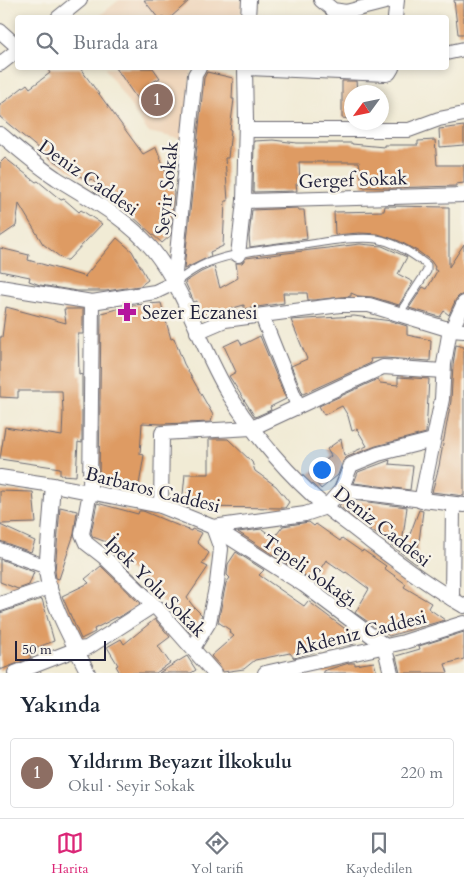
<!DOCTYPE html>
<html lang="tr">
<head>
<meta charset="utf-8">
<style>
	body { margin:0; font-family:Cardo,serif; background:#f6f6f7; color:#1f2937 }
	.compass { position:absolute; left:344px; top:85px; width:45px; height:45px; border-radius:50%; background:#fff; box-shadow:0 2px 8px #0003; rotate:237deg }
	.scale { position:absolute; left:15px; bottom:12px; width:91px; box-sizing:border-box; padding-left:5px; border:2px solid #22223b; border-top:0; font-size:14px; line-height:18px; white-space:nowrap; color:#22223b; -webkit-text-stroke:4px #f7f3e8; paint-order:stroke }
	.you { position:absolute; left:321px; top:469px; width:18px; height:18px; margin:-12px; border:4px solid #fff; border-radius:50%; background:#1a73e8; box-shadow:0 0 0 8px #1a73e833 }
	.badge { display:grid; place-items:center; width:32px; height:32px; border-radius:50%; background:#db2777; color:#fff; font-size:16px; font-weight:700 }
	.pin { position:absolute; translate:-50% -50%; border:2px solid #fff; box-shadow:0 1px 5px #0006 }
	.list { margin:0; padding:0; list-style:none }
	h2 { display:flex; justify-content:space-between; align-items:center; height:65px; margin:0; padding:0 20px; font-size:21px }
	h2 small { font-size:16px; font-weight:400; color:#747a83 }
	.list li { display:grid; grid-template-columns:32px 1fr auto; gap:15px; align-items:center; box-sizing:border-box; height:70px; margin:0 10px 10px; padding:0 10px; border:1px solid #e0e1e3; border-radius:5px }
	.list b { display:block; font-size:19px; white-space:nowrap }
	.list p { margin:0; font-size:16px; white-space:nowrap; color:#747a83 }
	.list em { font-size:16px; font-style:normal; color:#747a83 }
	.icon { flex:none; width:28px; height:28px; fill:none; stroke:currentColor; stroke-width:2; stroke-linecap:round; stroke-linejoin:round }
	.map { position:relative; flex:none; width:464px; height:673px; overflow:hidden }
	.search { position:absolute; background:#fff; box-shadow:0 2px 8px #0003; left:15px; right:15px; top:15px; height:55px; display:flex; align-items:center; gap:12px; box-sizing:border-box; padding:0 18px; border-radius:5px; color:#747a83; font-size:19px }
	.sheet { height:145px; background:#fff }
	nav { display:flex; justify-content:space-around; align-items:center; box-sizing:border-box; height:70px; border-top:1px solid #e0e1e3; background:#fff; font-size:14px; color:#747a83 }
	nav a { display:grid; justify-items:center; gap:2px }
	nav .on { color:#db2777 }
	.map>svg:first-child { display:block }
	.built { fill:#efd6bc }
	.building { fill:#de9b64 }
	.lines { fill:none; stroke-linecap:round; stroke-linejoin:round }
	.lane-casing { stroke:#6a6871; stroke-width:9 }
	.street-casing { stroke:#6a6871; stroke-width:16 }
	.lane { stroke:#fff; stroke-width:7 }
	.street { stroke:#fff; stroke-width:14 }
	.labels { text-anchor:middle; stroke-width:5; stroke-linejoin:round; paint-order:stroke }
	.street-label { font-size:19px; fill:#22223b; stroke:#f7f3e8 }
	.poi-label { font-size:19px; fill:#22223b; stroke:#f7f3e8; text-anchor:start }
</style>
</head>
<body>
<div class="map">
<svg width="464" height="673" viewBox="0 0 464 673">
	<rect width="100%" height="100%" fill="#f7f3e8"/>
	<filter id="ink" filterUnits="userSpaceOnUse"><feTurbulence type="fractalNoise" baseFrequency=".02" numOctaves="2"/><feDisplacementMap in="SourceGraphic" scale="10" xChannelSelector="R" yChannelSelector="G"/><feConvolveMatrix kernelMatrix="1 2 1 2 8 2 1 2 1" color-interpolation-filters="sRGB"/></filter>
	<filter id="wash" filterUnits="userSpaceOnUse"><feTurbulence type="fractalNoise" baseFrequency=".0096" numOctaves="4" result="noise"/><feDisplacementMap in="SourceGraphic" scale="20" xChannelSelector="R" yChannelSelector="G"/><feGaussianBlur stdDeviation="1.12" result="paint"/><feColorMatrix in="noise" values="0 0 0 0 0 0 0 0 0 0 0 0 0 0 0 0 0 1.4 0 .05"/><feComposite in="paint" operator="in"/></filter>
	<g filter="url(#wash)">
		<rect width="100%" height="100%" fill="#f1ebd5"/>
		<g class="built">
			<polygon points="119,0 242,0 241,17 97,18"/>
			<polygon points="105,68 191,68 185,140 148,132"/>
		</g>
		<g id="blocks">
			<g class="building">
				<polygon points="144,0 190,0 170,18 158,18"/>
				<polygon points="454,0 464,0 464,34 458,34"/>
				<polygon points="47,68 80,68 143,154 156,147 174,193 170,236 162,243 91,179 88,181 50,158 0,117 0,105 27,84 30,88 50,73"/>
				<polygon points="116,68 153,68 160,78 151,83 154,88 137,99"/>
				<polygon points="207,72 233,78 232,99 234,99 230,130 231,130 228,158 225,158 228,201 225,201 223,246 210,252 211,256 184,269 204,78"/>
				<polygon points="342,81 356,81 357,92 352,92 352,119 342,118"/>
				<polygon points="464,126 464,145 440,147 439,129"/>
				<polygon points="273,140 297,143 352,143 352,144 384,147 384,145 418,145 418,141 435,140 437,165 464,165 464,183 456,184 456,186 389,188 363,187 359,162 299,162 300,184 296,184 297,191 253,192 254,141"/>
				<polygon points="5,158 36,182 38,181 61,200 64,199 79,212 81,210 102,224 68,260 64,260 43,244 19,204 16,226 0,237 0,163"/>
				<polygon points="385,206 449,207 449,267 464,244 464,294 459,296 456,299 449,315 444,311 440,317 409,308 423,287 427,289 437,271 434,269 435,267 431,261 419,252 399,241 378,234 359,233 335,235 334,212 384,211"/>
				<polygon points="298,208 298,210 304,210 307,239 250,247 249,236 252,210"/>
				<polygon points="117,238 132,251 148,280 140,286 106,291 77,291 40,285 29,281 30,277 0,271 0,248 29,255 28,260 86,277 85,276"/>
				<polygon points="360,244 382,246 407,257 398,274 413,282 399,305 372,297 358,296 351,293 351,296 314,300 308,300 307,293 283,293 284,303 244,309 244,305 201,317 197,301 194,302 185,282 201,272 214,266 220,288 238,278 236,263 242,263 246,258"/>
				<polygon points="161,303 171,339 174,338 184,364 213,415 211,422 161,424 142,423 140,454 144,455 139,485 99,480 101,313 133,305"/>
				<polygon points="6,307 66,323 64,309 83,309 83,334 78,334 79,375 82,374 82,443 78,442 76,476 60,475 60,468 0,459 5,427 62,436 63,412 62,391 18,391 18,398 0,397 0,337 2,337"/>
				<polygon points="354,316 391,321 407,326 407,335 431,340 430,361 384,358 370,359 371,363 303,394 291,366 307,359 291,320"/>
				<polygon points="260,336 286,399 270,407 271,410 255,417 229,376 236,372 224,346 239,339 242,345"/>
				<polygon points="456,345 464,347 464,496 432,492 439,466 451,401 453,365"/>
				<polygon points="398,377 429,379 426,433 376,446 347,457 343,461 338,475 321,489 309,474 331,456 327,449 341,439 344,456 367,446 357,429 352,431 348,416 342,406 324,415 319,406 378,379 380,383 398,385"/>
				<polygon points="209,439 228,439 252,462 255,471 276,486 289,502 285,508 187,507 182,505 185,474 209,474"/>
				<polygon points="390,460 389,464 413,466 410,490 354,483 358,472"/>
				<polygon points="0,491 33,492 36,523 0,524"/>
				<polygon points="345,499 407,507 402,544 406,545 419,510 423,511 416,564 339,506"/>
				<polygon points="97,503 138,514 139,511 143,511 191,531 192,529 202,533 197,542 209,553 202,564 208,567 187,598 193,606 202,615 191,634 160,599 104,546 106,542 93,537 91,533"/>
				<polygon points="60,507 77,511 74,534 59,579 56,578 55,571"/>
				<polygon points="309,522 314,526 316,524 340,541 342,538 362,552 363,550 386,566 384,568 406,584 404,587 431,603 428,608 445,620 389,636 355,613 369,589 346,572 345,573 326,560 313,581 238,532 262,529 274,538 283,526"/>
				<polygon points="0,525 35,541 31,552 0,541"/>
				<polygon points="236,552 264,570 259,575 304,606 308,601 356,637 354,644 327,648 294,658 290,653 255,660 244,669 223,672 221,667 211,656 234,636 229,632 230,630 218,622 226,583 230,578 227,575 228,564"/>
				<polygon points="0,559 34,572 29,585 18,589 0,582"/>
				<polygon points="101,566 140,604 118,618 117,617 94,629 95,632 81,639 62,596 89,583 85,579"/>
				<polygon points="42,599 54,641 28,651 31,658 0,670 0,613"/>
				<polygon points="155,619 170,637 158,646 170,663 156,673 120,673 116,666 118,665 107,647 121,639 124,644"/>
				<polygon points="464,632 464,659 445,664 448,673 400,673 396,656 420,649 419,646"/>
				<polygon points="187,656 196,670 191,673 159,673"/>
				<polygon points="374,662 377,673 323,673 323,671 349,663 355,663 355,665"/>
			</g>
		</g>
	</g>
	<g filter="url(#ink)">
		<use href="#blocks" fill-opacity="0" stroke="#6a6871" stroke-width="1"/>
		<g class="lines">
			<g class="lane-casing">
				<path id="lane" d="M 175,283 C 185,275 195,268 207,263 C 238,251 272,249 304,245 C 325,242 356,236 377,239 C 394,242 413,254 427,265 L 427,271 L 399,314"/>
			</g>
			<g class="street-casing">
				<g id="street">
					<polyline points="321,0 333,10 346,12 393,0"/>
					<polyline points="58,18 80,0"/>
					<polyline points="248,18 249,0"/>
					<polyline points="395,18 397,0"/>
					<polyline points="0,31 18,47"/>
					<polyline points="446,53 464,49"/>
					<polyline points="0,64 18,50"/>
					<polyline points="246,68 386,74 389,73 392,68"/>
					<polyline points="246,130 409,130 439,119 464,114"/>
					<path d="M 0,134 C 18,149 36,165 56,178 C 90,199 127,218 153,250 C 187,293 201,349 230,396 C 254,435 291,478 326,507 C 341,519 356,530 371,542 C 401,565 431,587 464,606"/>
					<polyline points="244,201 464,195"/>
					<polyline points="238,255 244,201 246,121 245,68"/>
					<polyline points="0,287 92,302 155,292 174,283 195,75 199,68"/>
					<polyline points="92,302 90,492 82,534 86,543 104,557 154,605 214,673"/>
					<polyline points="262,316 298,406"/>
					<polyline points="197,332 225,320 340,305 369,305 451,330 464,331"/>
					<polyline points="0,477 53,485 161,506 213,527 305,514 326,507 341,490 351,465 378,454 433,440"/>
					<path d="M 53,485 L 46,571 C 51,605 73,642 88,673"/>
					<polyline points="341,490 464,505"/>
					<polyline points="421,501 442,399 444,364 449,335 464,303"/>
					<polyline points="161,506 162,433 252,428 383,367 443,371"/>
					<polyline points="213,527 304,585 384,645 391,673"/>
					<polyline points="0,550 47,567"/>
					<polyline points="452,599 453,505"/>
					<polyline points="0,604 50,587"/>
					<polyline points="193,648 209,622 217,583 221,549 213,527"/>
					<polyline points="15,673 77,649 87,648 154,605"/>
					<polyline points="265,673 404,642 464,623"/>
				</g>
			</g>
			<use href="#lane" class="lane"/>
			<use href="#street" class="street"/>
		</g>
	</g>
	<defs>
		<g id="pharmacy-bare" transform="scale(1.5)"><path d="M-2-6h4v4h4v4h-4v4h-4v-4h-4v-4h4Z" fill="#b5179e" stroke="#f7f3e8" stroke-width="2.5" paint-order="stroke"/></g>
	</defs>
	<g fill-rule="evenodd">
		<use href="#pharmacy-bare" x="127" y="312"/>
	</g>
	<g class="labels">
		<g class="street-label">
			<text transform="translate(89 177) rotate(35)" y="7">Deniz Caddesi</text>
			<text transform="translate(353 179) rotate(-2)" y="7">Gergef Sokak</text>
			<text transform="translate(166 188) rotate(-84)" y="7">Seyir Sokak</text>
			<text transform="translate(153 489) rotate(14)" y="7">Barbaros Caddesi</text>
			<text transform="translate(383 526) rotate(38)" y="7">Deniz Caddesi</text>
			<text transform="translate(310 570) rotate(35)" y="7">Tepeli Sokağı</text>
			<text transform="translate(156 586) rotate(45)" y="7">İpek Yolu Sokak</text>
			<text transform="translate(360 632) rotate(-14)" y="7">Akdeniz Caddesi</text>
		</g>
		<g class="poi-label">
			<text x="142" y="319">Sezer Eczanesi</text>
		</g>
	</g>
</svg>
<svg class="compass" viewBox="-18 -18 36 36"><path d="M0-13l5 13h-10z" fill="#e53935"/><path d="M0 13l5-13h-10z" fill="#747a83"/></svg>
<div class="scale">50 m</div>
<div class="you"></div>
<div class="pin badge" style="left:157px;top:100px;background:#8d6e63">1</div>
<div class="search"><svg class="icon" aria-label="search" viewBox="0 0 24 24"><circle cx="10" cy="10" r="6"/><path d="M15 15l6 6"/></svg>Burada ara</div>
</div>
<section class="sheet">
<h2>Yakında<small></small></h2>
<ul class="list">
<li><span class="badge" style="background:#8d6e63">1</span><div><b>Yıldırım Beyazıt İlkokulu</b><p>Okul · Seyir Sokak</p></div><em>220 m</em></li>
</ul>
</section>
<nav>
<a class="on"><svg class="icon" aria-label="map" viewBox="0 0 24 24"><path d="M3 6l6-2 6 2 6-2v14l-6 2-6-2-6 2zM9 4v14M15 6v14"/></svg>Harita</a>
<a><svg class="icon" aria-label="directions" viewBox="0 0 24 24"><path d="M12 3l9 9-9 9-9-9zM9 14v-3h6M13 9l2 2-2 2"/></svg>Yol tarifi</a>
<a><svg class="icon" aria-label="saved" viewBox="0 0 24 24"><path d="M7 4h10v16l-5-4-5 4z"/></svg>Kaydedilen</a>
</nav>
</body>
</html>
